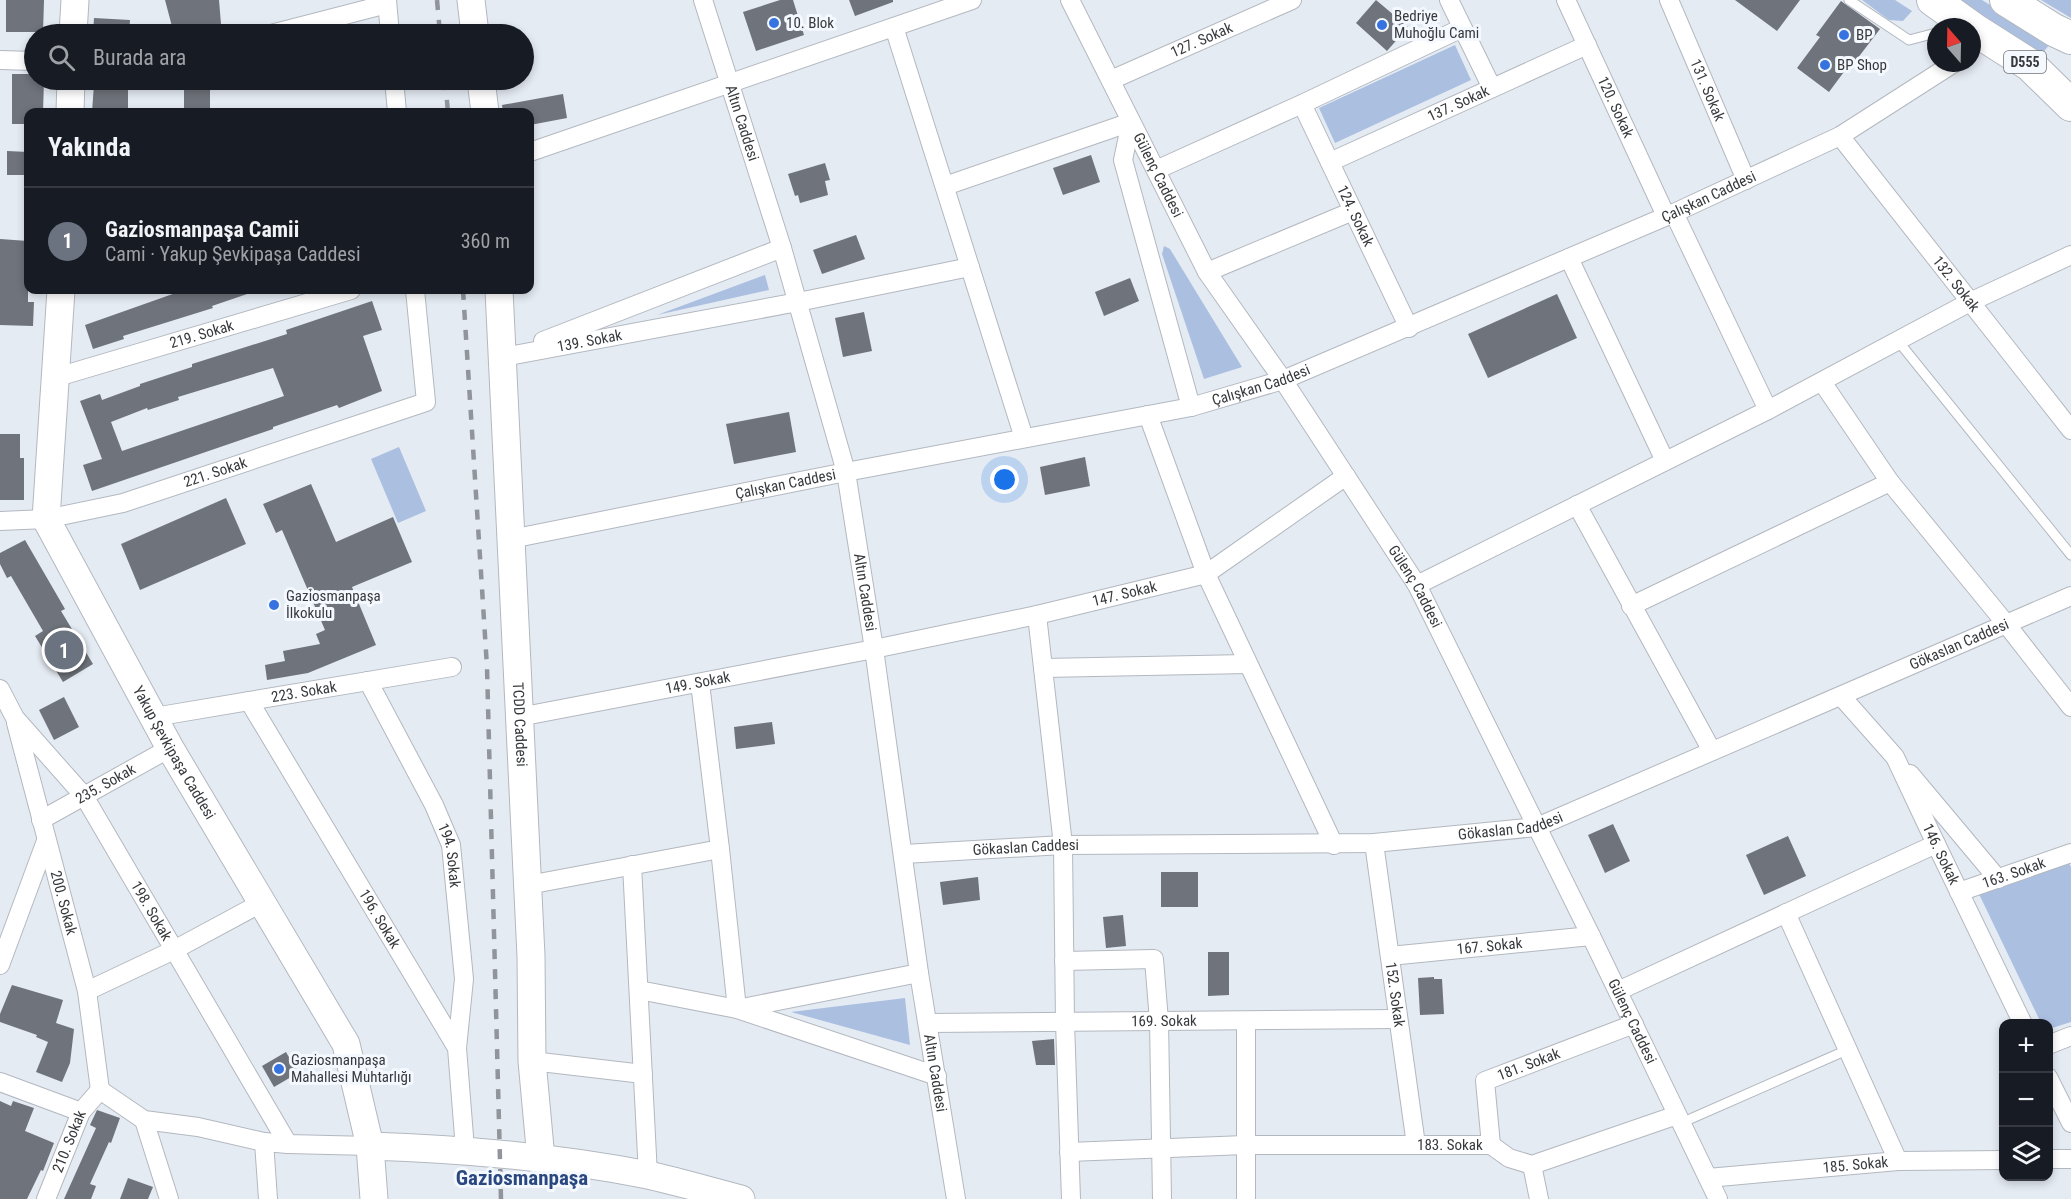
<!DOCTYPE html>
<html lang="tr">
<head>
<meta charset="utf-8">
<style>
	body { margin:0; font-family:"Roboto Condensed",sans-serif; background:#20242c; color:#f1f3f6 }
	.controls { position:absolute; right:18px; bottom:18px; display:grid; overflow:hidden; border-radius:12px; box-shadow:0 3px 9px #0003 }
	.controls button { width:54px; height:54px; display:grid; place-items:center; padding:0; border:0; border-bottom:2px solid #363941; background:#171b24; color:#f1f3f6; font:30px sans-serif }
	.compass { position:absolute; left:1927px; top:18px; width:54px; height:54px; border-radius:50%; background:#171b24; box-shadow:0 3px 9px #0003; rotate:340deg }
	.you { position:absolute; left:1005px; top:480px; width:21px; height:21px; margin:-15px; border:4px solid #fff; border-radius:50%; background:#1a73e8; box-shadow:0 0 0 9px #1a73e833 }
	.badge { display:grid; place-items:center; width:39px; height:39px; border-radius:50%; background:#0f766e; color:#fff; font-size:20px; font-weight:700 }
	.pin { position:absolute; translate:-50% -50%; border:3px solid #fff; box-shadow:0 2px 6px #0006 }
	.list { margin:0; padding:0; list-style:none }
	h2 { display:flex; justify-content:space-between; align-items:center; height:78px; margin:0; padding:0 24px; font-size:26px }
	h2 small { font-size:20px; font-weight:400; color:#9ea1a6 }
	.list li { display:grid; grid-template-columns:39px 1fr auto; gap:18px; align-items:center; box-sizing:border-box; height:108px; padding:0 24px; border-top:2px solid #363941 }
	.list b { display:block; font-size:22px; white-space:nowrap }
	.list p { margin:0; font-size:20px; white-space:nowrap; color:#9ea1a6 }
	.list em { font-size:20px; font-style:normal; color:#9ea1a6 }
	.icon { flex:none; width:33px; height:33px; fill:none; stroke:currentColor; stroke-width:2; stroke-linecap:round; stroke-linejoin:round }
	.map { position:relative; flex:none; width:2071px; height:1199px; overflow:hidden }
	.search { position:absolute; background:#171b24; box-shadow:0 3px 9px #0003; left:24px; top:24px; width:510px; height:66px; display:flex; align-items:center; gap:15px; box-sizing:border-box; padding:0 21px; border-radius:33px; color:#9ea1a6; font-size:22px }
	.panel { position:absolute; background:#171b24; box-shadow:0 3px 9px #0003; left:24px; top:108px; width:510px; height:186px; border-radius:12px }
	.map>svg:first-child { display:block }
	.green { fill:#abbfe1 }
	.building { fill:#6f737b; fill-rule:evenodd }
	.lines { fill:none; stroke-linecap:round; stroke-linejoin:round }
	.service-casing { stroke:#b3b8c0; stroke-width:11 }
	.minor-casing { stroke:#b3b8c0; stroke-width:20 }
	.secondary-casing { stroke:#b3b8c0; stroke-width:29 }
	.trunk-casing { stroke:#b3b8c0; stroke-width:34 }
	.service { stroke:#fff; stroke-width:9 }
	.minor { stroke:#fff; stroke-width:18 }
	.secondary { stroke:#fff; stroke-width:27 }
	.trunk { stroke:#fff; stroke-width:32 }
	.rail { stroke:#91959b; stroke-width:4.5; stroke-dasharray:10 10; stroke-linecap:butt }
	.poi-dot { fill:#3672e0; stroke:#f4f8ff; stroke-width:2 }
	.labels { text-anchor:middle; stroke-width:6; stroke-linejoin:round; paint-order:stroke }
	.shield { fill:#f4f8ff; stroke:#707276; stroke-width:1.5 }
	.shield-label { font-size:14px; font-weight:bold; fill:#37393c }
	.poi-label { font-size:15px; fill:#37393c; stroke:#f4f8ff; text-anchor:start }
	.street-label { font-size:15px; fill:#37393c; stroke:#f4f8ff }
	.district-label { font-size:21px; font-weight:bold; fill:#2a487f; stroke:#f4f8ff }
</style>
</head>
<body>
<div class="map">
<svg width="2071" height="1199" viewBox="0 0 2071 1199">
	<rect width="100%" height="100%" fill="#e5ebf3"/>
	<g class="green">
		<polygon points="1862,0 1895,0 1912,11 1903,21 1889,20"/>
		<polygon points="1956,0 1982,0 2051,43 2039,57"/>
		<polygon points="2041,0 2071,0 2071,18"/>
		<polygon points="1455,45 1471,80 1335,143 1319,108"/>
		<polygon points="1164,246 1170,249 1242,367 1204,379 1162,254"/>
		<polygon points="765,275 769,290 657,315"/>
		<polygon points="399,447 426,511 398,523 371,459"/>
		<polygon points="2069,863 2071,867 2071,1022 2049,1029 2048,1024 2041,1023 1979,894"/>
		<polygon points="905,998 910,1045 791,1012"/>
	</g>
	<g class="building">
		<polygon points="6,0 44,0 43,32 6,32"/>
		<polygon points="165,0 219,0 221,24 192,27 193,30 174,34"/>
		<polygon points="780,0 793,0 804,35 756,51 743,12"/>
		<polygon points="849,0 893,0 893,2 855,16"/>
		<polygon points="1376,0 1408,27 1387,51 1356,23"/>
		<polygon points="1735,0 1800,0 1777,31"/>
		<polygon points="1841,1 1880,29 1854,63 1852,61 1829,92 1797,68 1820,37 1816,35"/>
		<polygon points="94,18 130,20 129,34 93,34"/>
		<polygon points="12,74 34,74 34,80 44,80 43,112 28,112 28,124 12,124"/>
		<rect x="184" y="80" width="26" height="32"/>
		<polygon points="94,84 128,85 128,112 92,112"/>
		<polygon points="563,94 567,118 530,125 530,112 503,112 502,105"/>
		<polygon points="7,151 28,152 28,175 7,175"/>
		<polygon points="1091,155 1100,182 1063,195 1053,168"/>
		<polygon points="825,163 830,180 825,181 828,195 800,203 798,195 795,196 788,174"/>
		<polygon points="856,235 865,259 822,274 813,250"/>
		<polygon points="0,239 28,241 28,302 34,302 33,326 0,325"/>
		<polygon points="1130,278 1139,301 1104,316 1095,292"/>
		<polygon points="184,290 253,290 253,292 212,306 213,308 123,336 124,339 93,349 85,325"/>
		<polygon points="1557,294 1577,338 1488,378 1468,334"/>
		<path d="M 372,301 L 382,330 L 363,336 L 382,391 L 339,408 L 337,405 L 308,415 L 273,427 L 273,429 L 92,491 L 83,465 L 102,459 L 80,401 L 100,394 L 102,400 L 140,386 L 140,384 L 192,367 L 192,364 L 287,334 L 286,330 ZM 273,368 L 284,396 L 122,451 L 111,422 L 147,408 L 148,410 L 179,400 L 178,397 Z"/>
		<polygon points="864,312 872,351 843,357 835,318"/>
		<polygon points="789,412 796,452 734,464 726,424"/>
		<polygon points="0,434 20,434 20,458 24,458 24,500 0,500"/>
		<polygon points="1085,457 1090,486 1045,495 1040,467"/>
		<polygon points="311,484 336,542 393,517 412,562 352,587 376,645 308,673 267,680 265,665 285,661 283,651 320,644 316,634 325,630 282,530 276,533 263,504"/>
		<polygon points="226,498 246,544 140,590 121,544"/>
		<polygon points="25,540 65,609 61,611 93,664 63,682 35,636 43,631 11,576 7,578 0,564 0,553"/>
		<polygon points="64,697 79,727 54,740 39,710"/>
		<polygon points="772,722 775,744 736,749 734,727"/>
		<polygon points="1613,824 1630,861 1605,873 1588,835"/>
		<polygon points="1788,836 1806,876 1764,895 1746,855"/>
		<rect x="1161" y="872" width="37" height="35"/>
		<polygon points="978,877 980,900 943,905 940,882"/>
		<polygon points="1123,915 1126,946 1106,948 1103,917"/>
		<polygon points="1208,952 1229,952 1229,995 1208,996"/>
		<polygon points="1434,977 1434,979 1442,979 1444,1014 1420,1015 1418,978"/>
		<polygon points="12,985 63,1000 56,1023 74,1029 70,1063 62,1082 36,1072 48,1042 36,1037 37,1035 0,1022 0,1014"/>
		<polygon points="1054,1039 1055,1065 1036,1065 1032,1041"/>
		<polygon points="286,1052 298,1073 274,1087 262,1066"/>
		<polygon points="0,1101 11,1106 13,1101 34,1108 25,1131 54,1143 43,1171 41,1170 27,1199 0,1199"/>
		<polygon points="97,1110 120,1118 111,1143 109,1142 90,1184 96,1186 91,1199 64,1199 96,1128 90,1125"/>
		<polygon points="128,1178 153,1187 148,1199 120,1199"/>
	</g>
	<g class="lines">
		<g class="service-casing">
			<g id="service">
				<polyline points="1849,0 1909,40 1936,33"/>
				<polyline points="1898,341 2071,555"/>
				<polyline points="1681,1123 1847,1050"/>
			</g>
		</g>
		<g class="minor-casing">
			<g id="minor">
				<polyline points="387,0 390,34"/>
				<path id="s1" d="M 703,0 L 782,248 L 846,472 L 874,649 L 919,973 L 956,1199"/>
				<path id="s2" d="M 1070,0 L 1207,272 L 1283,380 L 1417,585 L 1591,936 L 1718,1199"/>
				<polyline points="1449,0 1492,88"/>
				<path id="s3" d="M 1566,0 L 1666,216"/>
				<path id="s4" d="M 1669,0 L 1746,180"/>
				<polyline points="894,27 1024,438"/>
				<polyline points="271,34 387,4"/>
				<polyline points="0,60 34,61"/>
				<polyline points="394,80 397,112"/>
				<path id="s5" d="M 1111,80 L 1292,0"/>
				<path id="s6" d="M 1302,104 L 1409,328"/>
				<polyline points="1131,122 1123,160 1191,407"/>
				<path id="s7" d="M 1840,136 L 2071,430"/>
				<polyline points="530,152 972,0"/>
				<path id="s8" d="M 1330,162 L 1587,45"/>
				<polyline points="1156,170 1302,104 1462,28"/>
				<polyline points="945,186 1131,122"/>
				<polyline points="1674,213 1768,410"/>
				<polyline points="1569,258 1665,461"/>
				<polyline points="1207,272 1353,211"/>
				<polyline points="543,341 782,248"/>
				<path id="s9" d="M 503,357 L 798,302 L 970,267"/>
				<path id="s10" d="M 54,378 L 351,290"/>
				<polyline points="1822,382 1890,482 2007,625 2071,707"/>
				<polyline points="1148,415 1206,574 1334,845"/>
				<polyline points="1577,505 1712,751"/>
				<path id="s11" d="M 0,521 L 46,519 L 123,503 L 426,402 L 415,290"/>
				<path id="s12" d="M 511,539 L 846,472 L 1191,407 L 1283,380 L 1674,213 L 1840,136 L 1954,63"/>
				<polyline points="1417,585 1768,410 1970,302 2071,255"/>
				<polyline points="1631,606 1890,482"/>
				<polyline points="1037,615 1063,845 1065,1022 1071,1199"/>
				<polyline points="1043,668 1248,664"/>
				<path id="s13" d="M 368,681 L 434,805 L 451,845 L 464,979 L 457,1048"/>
				<path id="s14" d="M 0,689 L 15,718 L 84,796 L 288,1144"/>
				<path id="s15" d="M 1841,696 L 1895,757 L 1936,844 L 2023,1024"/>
				<path id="s16" d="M 249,701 L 457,1048 L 465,1149"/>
				<path id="s17" d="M 154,717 L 452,667"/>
				<path id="s18" d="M 519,717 L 874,649 L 1037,615 L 1206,574 L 1346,476"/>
				<path id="s19" d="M 16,723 L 87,991 L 100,1090"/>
				<polyline points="1910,774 1998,879"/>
				<path id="s20" d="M 41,820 L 170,748"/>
				<path id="s21" d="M 1374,843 L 1416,1145"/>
				<polyline points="720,849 737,1009 919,973"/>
				<path id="s22" d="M 904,854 L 1063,845 L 1374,843 L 1537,827 L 2071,596"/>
				<polyline points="632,865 648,1175"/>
				<polyline points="528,885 720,849 700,683"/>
				<path id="s23" d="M 1959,892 L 2071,853"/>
				<polyline points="1786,913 1898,1161"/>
				<path id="s24" d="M 1390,956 L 1591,936"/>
				<polyline points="1064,961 1154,959 1159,1021 1162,1199"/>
				<polyline points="0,965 46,841"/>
				<polyline points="639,990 737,1009 937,1076"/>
				<polyline points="87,991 174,950 263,902"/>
				<polyline points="1618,991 1936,844"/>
				<path id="s25" d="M 928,1023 L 1398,1019"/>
				<polyline points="2048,1045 2071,1036"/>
				<polyline points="532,1061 643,1074"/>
				<polyline points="2048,1077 2071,1123"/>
				<polyline points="0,1082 81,1112"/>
				<polyline points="100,1090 144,1120 198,1127 264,1142 288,1144 370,1146"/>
				<polyline points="144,1120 169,1199"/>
				<polyline points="264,1142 268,1199"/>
				<path id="s26" d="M 1491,1145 L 1485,1081 L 1634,1024"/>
				<path id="s27" d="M 1069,1152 L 1245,1145 L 1491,1145 L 1509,1158 L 1532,1165 L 1677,1115"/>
				<polyline points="2048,1159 2071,1159"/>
				<polyline points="1532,1165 1539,1199"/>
				<path id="s28" d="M 1708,1178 L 1898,1161 L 2004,1160"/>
				<path id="s29" d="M 46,1199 L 81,1112 L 100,1090"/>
				<polyline points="1246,1199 1246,1021"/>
			</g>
		</g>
		<g class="secondary-casing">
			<g id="secondary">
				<polyline points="471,0 475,34"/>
				<polyline points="73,34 75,0"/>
				<polyline points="481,80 485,112"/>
				<polyline points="70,112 71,80"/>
				<path id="s30" d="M 61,290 L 46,519 L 170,748 L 346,1044 L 370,1146 L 374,1199"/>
				<path id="s31" d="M 499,290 L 531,956 L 532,1061 L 541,1159"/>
				<path d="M 370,1146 C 463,1149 557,1157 648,1175 C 679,1182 710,1191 741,1199"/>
			</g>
		</g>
		<g class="trunk-casing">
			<g id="trunk">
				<polyline points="1933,0 1971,27"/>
				<polyline points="2006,0 2054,30 2071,38"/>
				<polyline points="1972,28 2030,65 2071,105"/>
			</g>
		</g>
		<use href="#service" class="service"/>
		<use href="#minor" class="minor"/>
		<use href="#secondary" class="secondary"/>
		<use href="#trunk" class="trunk"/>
		<g class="rail">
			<polyline points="437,0 440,34"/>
			<polyline points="445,80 448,112"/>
			<polyline points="463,290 487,667 501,1199"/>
		</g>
	</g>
	<g class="poi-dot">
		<circle cx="774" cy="23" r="6"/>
		<circle cx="1382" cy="25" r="6"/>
		<circle cx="1844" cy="35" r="6"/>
		<circle cx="1825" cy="65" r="6"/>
		<circle cx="274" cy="605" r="6"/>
		<circle cx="279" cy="1069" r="6"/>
	</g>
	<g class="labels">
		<rect class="shield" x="2004" y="51" width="42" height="22" rx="4.5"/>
		<g class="shield-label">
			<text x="2025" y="67">D555</text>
		</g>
		<g class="poi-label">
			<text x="1394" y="21">Bedriye<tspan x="1394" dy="17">Muhoğlu Cami</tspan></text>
			<text x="786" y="28">10. Blok</text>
			<text x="1856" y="40">BP</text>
			<text x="1837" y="70">BP Shop</text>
			<text x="286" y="601">Gaziosmanpaşa<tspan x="286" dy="17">İlkokulu</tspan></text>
			<text x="291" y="1065">Gaziosmanpaşa<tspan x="291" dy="17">Mahallesi Muhtarlığı</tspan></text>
		</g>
		<g class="street-label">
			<text dy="5" stroke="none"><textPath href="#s5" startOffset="99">127. Sokak</textPath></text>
			<text dy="5" stroke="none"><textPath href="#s4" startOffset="98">131. Sokak</textPath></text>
			<text dy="5" stroke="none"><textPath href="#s8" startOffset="141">137. Sokak</textPath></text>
			<text dy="5" stroke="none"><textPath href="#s3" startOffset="118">120. Sokak</textPath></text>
			<text dy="5" stroke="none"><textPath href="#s1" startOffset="129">Altın Caddesi</textPath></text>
			<text dy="5" stroke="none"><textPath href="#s2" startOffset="196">Gülenç Caddesi</textPath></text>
			<text dy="5" stroke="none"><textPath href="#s12" startOffset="1252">Çalışkan Caddesi</textPath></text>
			<text dy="5" stroke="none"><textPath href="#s6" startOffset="124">124. Sokak</textPath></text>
			<text dy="5" stroke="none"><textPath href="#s7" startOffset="188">132. Sokak</textPath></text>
			<text dy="5" stroke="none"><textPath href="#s10" startOffset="154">219. Sokak</textPath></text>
			<text dy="5" stroke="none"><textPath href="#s9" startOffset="88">139. Sokak</textPath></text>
			<text dy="5" stroke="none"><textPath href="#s12" startOffset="766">Çalışkan Caddesi</textPath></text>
			<text dy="5" stroke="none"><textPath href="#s11" startOffset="222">221. Sokak</textPath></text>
			<text dy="5" stroke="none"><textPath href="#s12" startOffset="280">Çalışkan Caddesi</textPath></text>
			<text dy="5" stroke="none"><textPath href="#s2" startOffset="682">Gülenç Caddesi</textPath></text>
			<text dy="5" stroke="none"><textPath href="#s1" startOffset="615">Altın Caddesi</textPath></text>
			<text dy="5" stroke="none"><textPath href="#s18" startOffset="618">147. Sokak</textPath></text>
			<text dy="5" stroke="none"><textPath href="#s22" startOffset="1094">Gökaslan Caddesi</textPath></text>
			<text dy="5" stroke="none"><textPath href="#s18" startOffset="182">149. Sokak</textPath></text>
			<text dy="5" stroke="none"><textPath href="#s17" startOffset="152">223. Sokak</textPath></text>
			<text dy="5" stroke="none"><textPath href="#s31" startOffset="435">TCDD Caddesi</textPath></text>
			<text dy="5" stroke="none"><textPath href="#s30" startOffset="496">Yakup Şevkipaşa Caddesi</textPath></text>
			<text dy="5" stroke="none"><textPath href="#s20" startOffset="74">235. Sokak</textPath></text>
			<text dy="5" stroke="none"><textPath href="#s22" startOffset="608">Gökaslan Caddesi</textPath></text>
			<text dy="5" stroke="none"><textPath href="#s22" startOffset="122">Gökaslan Caddesi</textPath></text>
			<text dy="5" stroke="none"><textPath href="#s15" startOffset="189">146. Sokak</textPath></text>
			<text dy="5" stroke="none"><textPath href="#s13" startOffset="194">194. Sokak</textPath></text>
			<text dy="5" stroke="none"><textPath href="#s23" startOffset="58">163. Sokak</textPath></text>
			<text dy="5" stroke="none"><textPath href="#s19" startOffset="186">200. Sokak</textPath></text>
			<text dy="5" stroke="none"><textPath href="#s14" startOffset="270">198. Sokak</textPath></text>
			<text dy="5" stroke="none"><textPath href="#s16" startOffset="254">196. Sokak</textPath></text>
			<text dy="5" stroke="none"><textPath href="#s24" startOffset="100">167. Sokak</textPath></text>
			<text dy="5" stroke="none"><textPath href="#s21" startOffset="153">152. Sokak</textPath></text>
			<text dy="5" stroke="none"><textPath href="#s25" startOffset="236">169. Sokak</textPath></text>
			<text dy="5" stroke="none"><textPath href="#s2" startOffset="1168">Gülenç Caddesi</textPath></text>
			<text dy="5" stroke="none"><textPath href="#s26" startOffset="111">181. Sokak</textPath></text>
			<text dy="5" stroke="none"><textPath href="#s1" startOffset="1101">Altın Caddesi</textPath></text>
			<text dy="5" stroke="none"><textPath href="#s29" startOffset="62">210. Sokak</textPath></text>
			<text dy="5" stroke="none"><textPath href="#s27" startOffset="381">183. Sokak</textPath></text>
			<text dy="5" stroke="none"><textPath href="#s28" startOffset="148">185. Sokak</textPath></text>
		</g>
		<g class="district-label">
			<text x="522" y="1185">Gaziosmanpaşa</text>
		</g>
	</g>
</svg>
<div class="controls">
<button>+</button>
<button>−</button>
<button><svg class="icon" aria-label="layers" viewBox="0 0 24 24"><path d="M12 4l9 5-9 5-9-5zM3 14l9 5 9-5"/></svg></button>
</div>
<svg class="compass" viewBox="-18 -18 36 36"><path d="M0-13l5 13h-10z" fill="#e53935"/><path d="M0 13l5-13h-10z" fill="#9ea1a6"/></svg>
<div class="you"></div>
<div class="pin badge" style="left:64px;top:650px;background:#6b7280">1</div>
<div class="search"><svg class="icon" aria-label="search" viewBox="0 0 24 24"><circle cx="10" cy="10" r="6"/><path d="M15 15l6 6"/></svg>Burada ara</div>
<section class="panel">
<h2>Yakında<small></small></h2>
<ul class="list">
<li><span class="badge" style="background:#6b7280">1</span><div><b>Gaziosmanpaşa Camii</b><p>Cami · Yakup Şevkipaşa Caddesi</p></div><em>360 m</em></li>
</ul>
</section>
</div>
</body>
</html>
